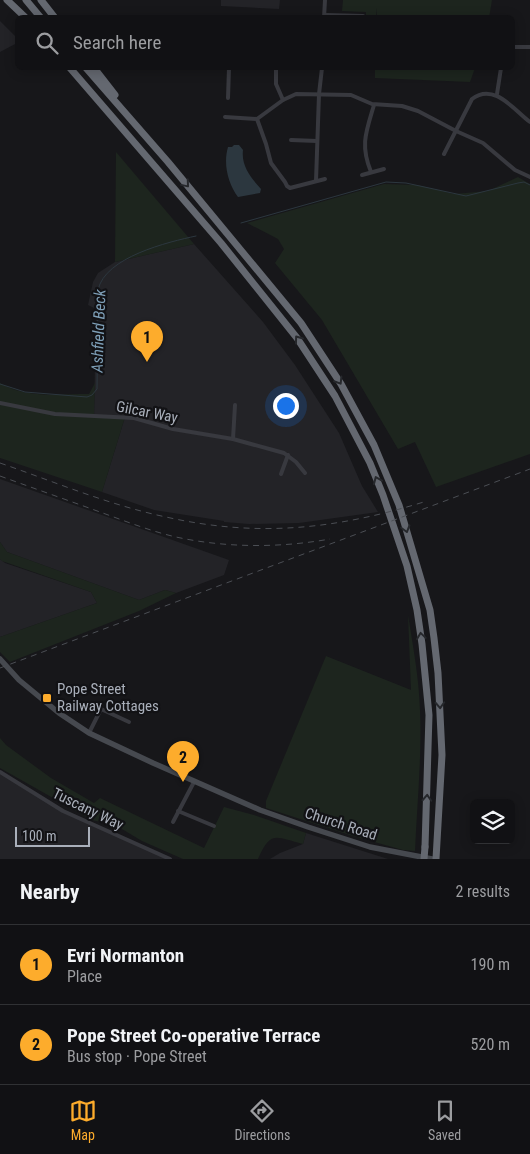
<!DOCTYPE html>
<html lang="en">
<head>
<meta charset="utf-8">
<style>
	body { margin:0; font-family:"Roboto Condensed",sans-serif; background:#1a1a1d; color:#f1f3f6 }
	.controls { position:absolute; right:15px; bottom:15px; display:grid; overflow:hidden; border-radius:8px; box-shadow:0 2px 12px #0003 }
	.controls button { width:45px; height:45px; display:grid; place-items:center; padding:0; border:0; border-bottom:1px solid #303134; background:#111114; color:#f1f3f6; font:25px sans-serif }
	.scale { position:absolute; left:15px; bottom:12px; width:75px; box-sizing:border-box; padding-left:5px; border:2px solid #a9afba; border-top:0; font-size:14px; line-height:18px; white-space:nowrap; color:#a9afba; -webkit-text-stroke:4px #121215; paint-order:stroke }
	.you { position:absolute; left:285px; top:405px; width:18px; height:18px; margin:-12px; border:4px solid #fff; border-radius:50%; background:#1a73e8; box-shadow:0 0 0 8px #1a73e833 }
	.badge { display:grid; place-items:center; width:32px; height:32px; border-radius:50%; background:#fdac2c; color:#111; font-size:16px; font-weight:700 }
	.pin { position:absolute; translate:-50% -41px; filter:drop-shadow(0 1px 2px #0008) }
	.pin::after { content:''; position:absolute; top:26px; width:18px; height:15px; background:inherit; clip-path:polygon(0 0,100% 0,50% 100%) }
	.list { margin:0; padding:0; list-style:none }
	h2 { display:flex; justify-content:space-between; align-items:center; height:65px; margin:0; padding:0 20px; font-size:21px }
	h2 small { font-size:16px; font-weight:400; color:#9c9da0 }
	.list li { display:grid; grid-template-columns:32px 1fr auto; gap:15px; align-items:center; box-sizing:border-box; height:80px; padding:0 20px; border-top:1px solid #303134 }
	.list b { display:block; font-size:19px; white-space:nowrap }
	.list p { margin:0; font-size:16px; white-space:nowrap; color:#9c9da0 }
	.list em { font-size:16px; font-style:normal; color:#9c9da0 }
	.icon { flex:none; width:28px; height:28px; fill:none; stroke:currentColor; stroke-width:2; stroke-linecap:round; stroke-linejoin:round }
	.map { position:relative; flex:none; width:530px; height:859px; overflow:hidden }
	.search { position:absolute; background:#111114; box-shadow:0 2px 12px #0003; left:15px; right:15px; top:15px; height:55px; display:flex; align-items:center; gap:12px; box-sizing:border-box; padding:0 18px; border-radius:8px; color:#9c9da0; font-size:19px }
	.sheet { height:225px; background:#111114 }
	nav { display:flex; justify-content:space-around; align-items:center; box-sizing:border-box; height:70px; border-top:1px solid #303134; background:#111114; font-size:14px; color:#9c9da0 }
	nav a { display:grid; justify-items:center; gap:2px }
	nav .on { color:#fdac2c }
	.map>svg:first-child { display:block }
	.built { fill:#232327 }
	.green { fill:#1d251e }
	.water { fill:#2c373f }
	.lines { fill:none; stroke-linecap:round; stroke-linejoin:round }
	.stream { stroke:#2c373f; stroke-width:1 }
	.street { stroke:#38393f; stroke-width:4 }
	.secondary { stroke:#46494f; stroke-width:5.5 }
	.highway { stroke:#646870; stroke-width:7 }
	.rail { stroke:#4b4e54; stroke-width:1; stroke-dasharray:6 5; stroke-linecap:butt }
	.highway-bridge { stroke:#646870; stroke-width:7 }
	.oneway { stroke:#26282c }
	.poi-dot { fill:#fdac2c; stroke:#121215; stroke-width:2 }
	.labels { text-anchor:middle; stroke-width:4.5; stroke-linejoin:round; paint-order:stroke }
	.street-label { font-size:15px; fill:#a9afba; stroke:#121215 }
	.poi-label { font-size:15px; fill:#a9afba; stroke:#121215; text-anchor:start }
	.water-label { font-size:16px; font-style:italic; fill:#7e9fb7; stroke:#121215 }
</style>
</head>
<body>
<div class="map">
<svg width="530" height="859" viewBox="0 0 530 859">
	<rect width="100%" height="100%" fill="#17171a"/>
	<g class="built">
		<polygon points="221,0 280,0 279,9 221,6"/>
		<polygon points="0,21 18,39 17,43 0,52"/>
		<polygon points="194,244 263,322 295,365 339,433 362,486 378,512 299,523 249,524 224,522 224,521 154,510 102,492 125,417 94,416 96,309 88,305 93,282 98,273 115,262"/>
		<polygon points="0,479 229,560 224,575 176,593 165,590 139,600 7,552 0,542"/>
		<polygon points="0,559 5,563 91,592 97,603 0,637"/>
		<polygon points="0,772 46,802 170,859 0,859"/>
		<polygon points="306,833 388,859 270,859 280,853 303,844"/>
	</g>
	<g class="green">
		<polygon points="343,0 492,0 489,18 377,17 377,8 376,17 366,17 366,12 342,11"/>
		<polygon points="375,68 475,68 470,82 375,78"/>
		<polygon points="116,152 194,244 115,262"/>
		<polygon points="518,177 530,184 530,454 436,487 415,442 398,449 322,320 275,263 284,249 278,239 247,223 384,184 418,185 454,194 488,191"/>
		<path d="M 0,383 C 26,399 60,394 89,394 L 95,383 L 94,415 L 125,417 L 102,492 L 0,458 Z"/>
		<polygon points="0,542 7,552 139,600 165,590 176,593 139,611 10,662 0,652 0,637 97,603 91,592 2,561 0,559"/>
		<path d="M 408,615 C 413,646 419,678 420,710 C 422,757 417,804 415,851 L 403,850 L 353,836 L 266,808 L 266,801 L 326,656 L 411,690 Z"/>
		<path d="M 0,738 L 6,745 L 51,778 L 94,803 L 100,798 L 204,848 L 224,807 L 254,815 L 306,833 L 303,844 C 275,837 271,830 258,859 L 183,859 L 142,841 L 117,826 L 92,820 L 0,768 Z"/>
	</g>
	<path class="water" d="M 234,145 L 239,145 L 243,150 C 241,166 251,178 261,189 L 260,193 L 238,197 C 228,184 223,164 228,147 L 232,147 Z"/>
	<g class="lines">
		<g class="stream">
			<polyline points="241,223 386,182 406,183 466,196 518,183 524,182 530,185"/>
			<path d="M 0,384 L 25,392 L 87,397 L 92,395 L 97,389 L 98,290 C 105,257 168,242 196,236"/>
		</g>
		<g class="street">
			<polyline points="325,15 363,16"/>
			<polyline points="324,18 325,0"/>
			<polyline points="512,47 530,47"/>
			<polyline points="276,68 276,84 283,100"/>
			<polyline points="497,94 501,68"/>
			<polyline points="228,98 229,68"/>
			<polyline points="225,117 257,119 283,100 296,94 351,95 372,104 402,106 418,111 456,131 483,143 515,170 530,177"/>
			<polyline points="257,119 266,144 271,163 285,182 287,186 290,188 325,179"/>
			<polyline points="291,140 317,141"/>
			<path d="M 444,154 L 472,99 C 494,82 514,110 530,122"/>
			<path d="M 371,172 C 360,145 366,132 374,105"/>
			<polyline points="362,175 384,169"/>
			<polyline points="316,181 319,94 322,68"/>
			<polyline points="0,403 55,414 134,418 173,429 233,439 284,453 296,462 305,473"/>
			<polyline points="233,439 235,405"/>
			<polyline points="281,474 288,455"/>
			<polyline points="89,703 101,709"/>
			<polyline points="89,733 101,709 129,722"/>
			<polyline points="0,772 63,811 170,859"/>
			<polyline points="178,811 214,826"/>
			<polyline points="173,822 194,782"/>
		</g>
		<polyline class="secondary" points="0,659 19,680 59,713 89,733 153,763 260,810 308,827 370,847 432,859"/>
		<g class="highway">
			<polyline points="7,0 26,18"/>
			<polyline points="26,0 41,18"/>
			<polyline points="41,0 55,18"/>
			<polyline points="70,68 221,243 297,338 335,396 370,463 383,495 407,566 417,610 422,644 429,715 425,847"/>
			<polyline points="86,68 168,162 301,323 341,384 374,445 399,505 430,610 434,638 438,673 442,755 436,859"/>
			<polyline points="94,68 115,95"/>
		</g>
		<g class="rail">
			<path d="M 0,463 C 55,482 109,505 166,517 C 259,538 337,529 427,501"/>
			<path d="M 0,476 C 33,488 67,500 100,512 C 125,521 150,531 176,537 C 226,548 280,548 330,539"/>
			<polyline points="0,668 530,469"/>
		</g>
		<polyline class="highway-bridge" points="424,859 425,847"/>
	</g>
	<defs><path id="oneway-chevron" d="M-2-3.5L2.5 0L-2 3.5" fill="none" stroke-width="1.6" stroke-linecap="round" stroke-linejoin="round" transform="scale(1.25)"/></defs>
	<g class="oneway">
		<use href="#oneway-chevron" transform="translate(186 184) rotate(50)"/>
		<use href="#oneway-chevron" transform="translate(298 339) rotate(-126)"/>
		<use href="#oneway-chevron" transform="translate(339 381) rotate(58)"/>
		<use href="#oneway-chevron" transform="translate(377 480) rotate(-113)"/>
		<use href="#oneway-chevron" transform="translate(406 529) rotate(74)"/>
		<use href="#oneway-chevron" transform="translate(421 636) rotate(-98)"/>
		<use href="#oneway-chevron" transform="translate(440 705) rotate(87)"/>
		<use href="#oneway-chevron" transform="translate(427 798) rotate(-87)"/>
	</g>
	<rect class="poi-dot" x="42" y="693" width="10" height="10" rx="2.5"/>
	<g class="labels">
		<g class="street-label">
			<text transform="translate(147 412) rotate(11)" y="5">Gilcar Way</text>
			<text transform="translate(88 809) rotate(26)" y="5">Tuscany Way</text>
			<text transform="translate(341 824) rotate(18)" y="5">Church Road</text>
		</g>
		<g class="poi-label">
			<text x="57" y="694">Pope Street<tspan x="57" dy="17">Railway Cottages</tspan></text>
		</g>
		<g class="water-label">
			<text transform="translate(98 331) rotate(-88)" y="6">Ashfield Beck</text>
		</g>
	</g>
</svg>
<div class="controls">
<button><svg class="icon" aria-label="layers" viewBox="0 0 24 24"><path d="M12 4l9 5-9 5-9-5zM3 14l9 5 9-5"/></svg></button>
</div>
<div class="scale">100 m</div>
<div class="you"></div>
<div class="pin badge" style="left:147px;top:362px">1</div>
<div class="pin badge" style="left:183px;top:782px">2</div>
<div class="search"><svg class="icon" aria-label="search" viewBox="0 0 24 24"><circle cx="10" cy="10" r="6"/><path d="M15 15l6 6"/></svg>Search here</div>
</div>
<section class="sheet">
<h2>Nearby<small>2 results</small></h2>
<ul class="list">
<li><span class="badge">1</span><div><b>Evri Normanton</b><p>Place</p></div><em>190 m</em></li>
<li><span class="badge">2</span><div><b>Pope Street Co-operative Terrace</b><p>Bus stop · Pope Street</p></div><em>520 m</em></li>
</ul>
</section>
<nav>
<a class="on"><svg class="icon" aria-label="map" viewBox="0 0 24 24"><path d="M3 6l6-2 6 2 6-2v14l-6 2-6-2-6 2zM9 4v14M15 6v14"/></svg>Map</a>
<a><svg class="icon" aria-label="directions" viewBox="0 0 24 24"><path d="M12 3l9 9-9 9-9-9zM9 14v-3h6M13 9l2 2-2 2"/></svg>Directions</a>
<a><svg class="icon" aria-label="saved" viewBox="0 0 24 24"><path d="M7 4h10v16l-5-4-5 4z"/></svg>Saved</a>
</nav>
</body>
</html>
